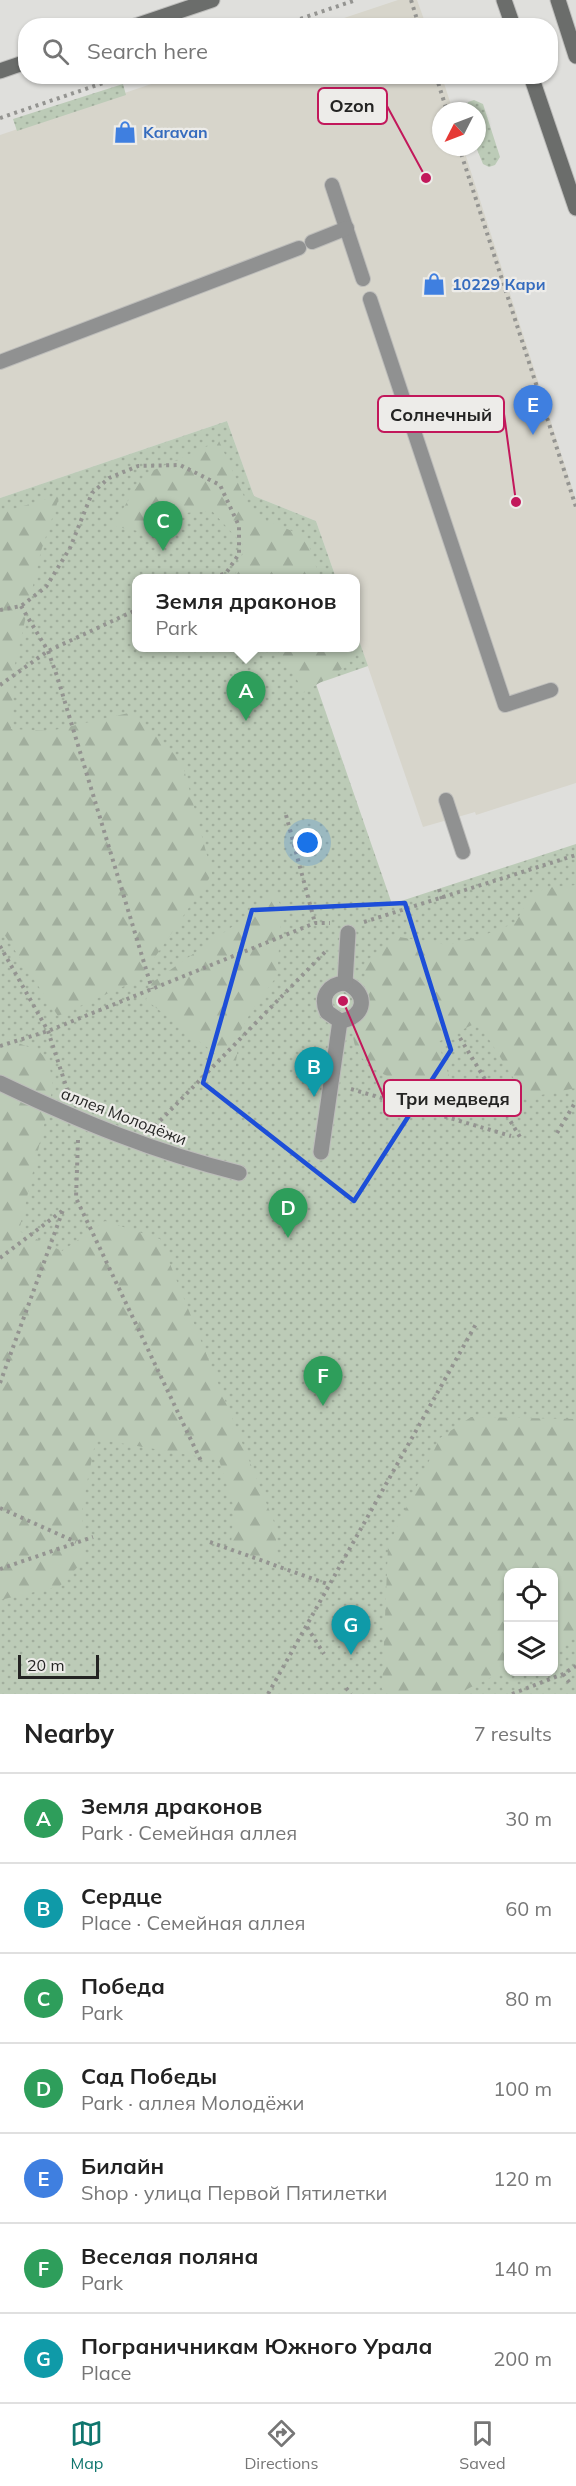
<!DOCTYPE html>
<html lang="en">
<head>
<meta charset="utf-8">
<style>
	body { margin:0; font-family:Mulish,sans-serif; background:#f2f2f2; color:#222 }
	.controls { position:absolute; right:18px; bottom:18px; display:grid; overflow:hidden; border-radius:12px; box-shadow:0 2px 4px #0004 }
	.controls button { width:54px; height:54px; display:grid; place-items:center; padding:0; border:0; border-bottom:2px solid #e0e0e0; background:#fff; color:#222; font:30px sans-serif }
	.compass { position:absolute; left:432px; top:102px; width:54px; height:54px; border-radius:50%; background:#fff; box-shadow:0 2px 4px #0004; rotate:228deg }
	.scale { position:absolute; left:18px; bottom:15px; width:81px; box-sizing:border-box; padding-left:6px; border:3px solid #242423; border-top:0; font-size:16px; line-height:21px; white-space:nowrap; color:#242423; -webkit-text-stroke:4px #edece9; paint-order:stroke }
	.you { position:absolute; left:308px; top:843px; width:21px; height:21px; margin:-15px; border:4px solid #fff; border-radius:50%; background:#1a73e8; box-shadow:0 0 0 9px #1a73e833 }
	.badge { display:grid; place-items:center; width:39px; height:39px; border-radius:50%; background:#0f766e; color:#fff; font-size:20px; font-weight:700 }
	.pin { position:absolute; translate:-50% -50px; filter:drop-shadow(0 2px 3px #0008) }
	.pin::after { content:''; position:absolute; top:32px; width:21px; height:18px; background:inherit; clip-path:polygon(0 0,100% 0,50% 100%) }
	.popup { position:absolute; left:132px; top:574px; width:228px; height:78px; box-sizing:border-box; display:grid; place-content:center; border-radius:12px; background:#fff; filter:drop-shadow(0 2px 4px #0005); font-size:20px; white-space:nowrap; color:#767676 }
	.popup b { font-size:22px; color:#222 }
	.popup::after { content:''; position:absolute; left:50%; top:100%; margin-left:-12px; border:12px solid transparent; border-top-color:#fff }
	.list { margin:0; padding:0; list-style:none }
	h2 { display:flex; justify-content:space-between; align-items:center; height:78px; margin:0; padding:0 24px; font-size:26px }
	h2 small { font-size:20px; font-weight:400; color:#767676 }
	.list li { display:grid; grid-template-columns:39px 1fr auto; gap:18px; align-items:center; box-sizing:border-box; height:90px; padding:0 24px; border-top:2px solid #e0e0e0 }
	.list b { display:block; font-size:22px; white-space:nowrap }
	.list p { margin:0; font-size:20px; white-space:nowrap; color:#767676 }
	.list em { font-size:20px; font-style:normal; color:#767676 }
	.icon { flex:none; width:33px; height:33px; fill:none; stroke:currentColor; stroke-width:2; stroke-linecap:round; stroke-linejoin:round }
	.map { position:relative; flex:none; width:576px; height:1694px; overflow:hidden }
	.search { position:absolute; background:#fff; box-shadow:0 2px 4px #0004; left:18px; right:18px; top:18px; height:66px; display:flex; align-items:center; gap:15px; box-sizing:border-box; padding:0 21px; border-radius:24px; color:#767676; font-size:22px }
	.sheet { height:708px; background:#fff }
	nav { display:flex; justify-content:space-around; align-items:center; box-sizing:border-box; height:84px; border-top:2px solid #e0e0e0; background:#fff; font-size:16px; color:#767676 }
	nav a { display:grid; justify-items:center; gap:3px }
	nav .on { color:#0f766e }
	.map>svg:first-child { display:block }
	.built { fill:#d7d5cb }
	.green { fill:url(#green-dots); fill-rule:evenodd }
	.forest { fill:url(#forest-firs) }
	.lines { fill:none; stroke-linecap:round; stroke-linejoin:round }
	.lane-casing { stroke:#bdbdbb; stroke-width:16 }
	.street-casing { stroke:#bdbdbb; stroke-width:17 }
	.secondary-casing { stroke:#bdbdbb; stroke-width:17 }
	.path { stroke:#949491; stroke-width:4; stroke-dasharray:3 4.5; stroke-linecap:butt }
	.lane { stroke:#909191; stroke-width:14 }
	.street { stroke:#909191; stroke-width:15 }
	.secondary { stroke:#6b6d6b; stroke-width:15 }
	.marked { fill:none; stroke:#1d4ed8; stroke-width:4.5; stroke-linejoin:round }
	.labels { text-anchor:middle; stroke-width:4.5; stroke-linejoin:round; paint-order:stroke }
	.shop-label { font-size:16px; font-weight:bold; fill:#366cbe; stroke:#edece9; text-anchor:start }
	.street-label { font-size:16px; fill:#242423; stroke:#edece9 }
	.leader { fill:none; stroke:#c2185b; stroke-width:2 }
	.callout-dot { fill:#c2185b; stroke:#edece9; stroke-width:2 }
	.callout { fill:#edece9; stroke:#c2185b; stroke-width:2 }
	.callout-label { font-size:18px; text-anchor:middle; font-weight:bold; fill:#242423 }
</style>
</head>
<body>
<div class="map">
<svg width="576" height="1694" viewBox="0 0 576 1694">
	<defs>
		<pattern id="green-dots" width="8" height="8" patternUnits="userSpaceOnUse" patternTransform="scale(1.5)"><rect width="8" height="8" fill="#bccbb7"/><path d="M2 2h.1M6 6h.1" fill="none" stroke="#a1ae9d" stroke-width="1.8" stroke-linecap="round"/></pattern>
		<pattern id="forest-firs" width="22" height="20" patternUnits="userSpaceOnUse" patternTransform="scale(1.5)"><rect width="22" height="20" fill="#bccbb7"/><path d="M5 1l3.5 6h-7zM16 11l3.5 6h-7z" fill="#a1ae9d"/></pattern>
	</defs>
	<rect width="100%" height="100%" fill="#dfdfdc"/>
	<g class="built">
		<polygon points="398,0 417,0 426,25 323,25"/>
		<polygon points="172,77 442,77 453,111 441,111 441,147 463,147 576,500 576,783 476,815 475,812 423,827 356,632 356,578 336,578 316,521 254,496 227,421 0,498 0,135"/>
	</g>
	<g class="green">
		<polygon points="123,84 126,95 17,131 13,119"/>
		<polygon points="474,100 483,104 500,157 495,165 489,167 483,164 476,147 477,111 464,111 468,102"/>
		<path d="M 227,421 L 254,496 L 316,521 L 336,578 L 136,578 L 136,648 L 356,648 L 356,632 L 368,666 L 316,684 L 392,904 L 576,844 L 576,1694 L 0,1694 L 0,498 ZM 508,1572 L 554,1572 L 554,1672 L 508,1672 Z"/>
	</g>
	<g class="forest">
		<polygon points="219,441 252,514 306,537 320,578 234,578 245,547 212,511 184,513 159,535 112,526 145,474"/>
		<polygon points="60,495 41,551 15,664 11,729 50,731 133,712 182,762 212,874 140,979 58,1016 0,928 0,513"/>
		<polygon points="276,648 344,648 350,664 303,693 295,675"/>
		<path d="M 576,885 L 576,1088 L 526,1098 L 478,1022 L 438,1042 L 449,1076 L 427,1090 C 404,1082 366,1074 356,1048 C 353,1042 353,1032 352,1025 L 368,1000 L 364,964 L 393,936 L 448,945 L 484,935 L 515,923 L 526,904 L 544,888 Z"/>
		<polygon points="272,891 282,907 277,976 252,1010 240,1032 235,1069 146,1000 150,984 236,924"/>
		<polygon points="0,1036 39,1051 49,1062 53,1087 19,1231 62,1251 105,1221 160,1239 274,1522 278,1559 230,1558 234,1507 219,1460 96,1439 82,1507 84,1560 60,1586 0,1600"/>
		<polygon points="471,1417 576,1419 576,1636 554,1647 554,1572 508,1572 508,1669 457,1694 388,1694 382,1689 388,1546 440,1438"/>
	</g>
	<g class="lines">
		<g class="lane-casing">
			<g id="lane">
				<polyline points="332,185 363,279"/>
				<polyline points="312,242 347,228"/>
				<polyline points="370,299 505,705 551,690"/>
				<polyline points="0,362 299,248"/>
				<polyline points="446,800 463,852"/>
			</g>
		</g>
		<g class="street-casing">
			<g id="street">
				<path d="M 340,1021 C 366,1018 369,992 345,983"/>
				<path d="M 0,1083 C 79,1121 154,1152 239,1173"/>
				<path d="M 321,1152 L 340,1021 L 327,1012 C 320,997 328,984 345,983 L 348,933"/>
			</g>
		</g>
		<g class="secondary-casing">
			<g id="secondary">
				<polyline points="504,0 513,26"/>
				<polyline points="558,0 576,56"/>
				<polyline points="135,26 212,0"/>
				<polyline points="0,71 26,62"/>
				<polyline points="531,76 576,208"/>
			</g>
		</g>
		<g class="path">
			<polyline points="411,0 419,26"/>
			<polyline points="279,26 356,0"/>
			<polyline points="436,76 447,111"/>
			<polyline points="0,118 124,76"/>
			<polyline points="459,147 576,507"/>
			<polyline points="21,606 48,651 57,676 152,989"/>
			<polyline points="0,610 21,606 46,587 70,548 92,493 109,478 138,466 180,465 220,485 239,526 239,554 226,573 212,578"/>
			<polyline points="0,685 48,651 136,610"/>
			<polyline points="286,815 315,923"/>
			<polyline points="439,889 442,899"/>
			<polyline points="364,922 576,855"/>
			<polyline points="0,946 48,1031 68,1092"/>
			<polyline points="460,1038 520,1137"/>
			<polyline points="0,1046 48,1031 315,923 330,923"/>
			<polyline points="351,1089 511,1136"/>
			<polyline points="155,1126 326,951"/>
			<polyline points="557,1133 576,1101"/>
			<polyline points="78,1140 76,1198 201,1461"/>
			<polyline points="0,1258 62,1211"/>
			<polyline points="0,1383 63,1210"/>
			<polyline points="0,1508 76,1542"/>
			<polyline points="210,1542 330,1585"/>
			<polyline points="0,1569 93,1537"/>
			<polyline points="307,1627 324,1654"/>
			<polyline points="563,1674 572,1686"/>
			<polyline points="346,1688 351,1694"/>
			<polyline points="268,1694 476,1324"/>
			<polyline points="512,1694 563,1674 576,1666"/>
		</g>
		<use href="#lane" class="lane"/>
		<use href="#street" class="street"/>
		<use href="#secondary" class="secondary"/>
	</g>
	<path class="marked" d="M 405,903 L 451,1050 L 354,1201 L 203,1083 L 252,910 Z"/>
	<defs>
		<g id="shop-bare" transform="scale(1.8)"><path d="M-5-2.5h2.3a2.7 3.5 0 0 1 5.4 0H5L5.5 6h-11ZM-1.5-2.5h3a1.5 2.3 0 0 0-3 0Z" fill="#3f7fe0" stroke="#edece9" stroke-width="2.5" paint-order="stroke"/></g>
	</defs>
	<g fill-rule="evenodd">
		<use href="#shop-bare" x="125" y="132"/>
		<use href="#shop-bare" x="434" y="284"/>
	</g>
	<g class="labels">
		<g class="shop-label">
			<text x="143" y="138">Karavan</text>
			<text x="452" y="290">10229 Кари</text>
		</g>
		<g class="street-label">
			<text transform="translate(124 1116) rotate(21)" y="6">аллея Молодёжи</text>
		</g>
	</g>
	<path class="leader" d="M426 178L387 106M516 502L504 414M343 1001L384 1098"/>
	<g class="callout-dot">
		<circle cx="426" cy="178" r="6"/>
		<circle cx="516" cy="502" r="6"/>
		<circle cx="343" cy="1001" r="6"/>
	</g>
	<g class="callout">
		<rect x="318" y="88" width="69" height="36" rx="6"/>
		<rect x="378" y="396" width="126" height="36" rx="6"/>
		<rect x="384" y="1080" width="137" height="36" rx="6"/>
	</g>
	<g class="callout-label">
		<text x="352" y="112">Ozon</text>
		<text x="441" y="421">Солнечный</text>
		<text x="453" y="1105">Три медведя</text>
	</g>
</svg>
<div class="controls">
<button><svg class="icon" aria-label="locate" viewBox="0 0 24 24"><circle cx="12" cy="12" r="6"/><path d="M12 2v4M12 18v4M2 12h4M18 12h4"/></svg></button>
<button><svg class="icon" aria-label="layers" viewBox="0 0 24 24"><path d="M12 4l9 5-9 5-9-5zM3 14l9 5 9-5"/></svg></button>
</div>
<svg class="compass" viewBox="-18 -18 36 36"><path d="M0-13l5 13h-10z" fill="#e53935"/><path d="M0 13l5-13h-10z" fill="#767676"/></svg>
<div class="scale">20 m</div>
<div class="you"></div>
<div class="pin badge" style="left:246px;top:721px;background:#2e9e5b">A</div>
<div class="popup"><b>Земля драконов</b>Park</div>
<div class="pin badge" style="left:314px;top:1097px;background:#0f9aa8">B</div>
<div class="pin badge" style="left:163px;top:551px;background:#2e9e5b">C</div>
<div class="pin badge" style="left:288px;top:1238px;background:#2e9e5b">D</div>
<div class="pin badge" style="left:533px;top:435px;background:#3f7fe0">E</div>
<div class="pin badge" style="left:323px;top:1406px;background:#2e9e5b">F</div>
<div class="pin badge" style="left:351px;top:1655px;background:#0f9aa8">G</div>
<div class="search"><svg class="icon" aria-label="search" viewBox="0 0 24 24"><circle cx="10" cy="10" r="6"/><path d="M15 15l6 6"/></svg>Search here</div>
</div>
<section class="sheet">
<h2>Nearby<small>7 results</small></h2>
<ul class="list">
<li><span class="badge" style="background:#2e9e5b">A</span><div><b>Земля драконов</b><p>Park · Семейная аллея</p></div><em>30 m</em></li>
<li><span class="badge" style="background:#0f9aa8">B</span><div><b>Сердце</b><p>Place · Семейная аллея</p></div><em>60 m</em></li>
<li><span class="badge" style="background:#2e9e5b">C</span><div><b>Победа</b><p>Park</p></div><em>80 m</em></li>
<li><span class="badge" style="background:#2e9e5b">D</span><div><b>Сад Победы</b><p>Park · аллея Молодёжи</p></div><em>100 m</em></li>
<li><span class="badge" style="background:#3f7fe0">E</span><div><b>Билайн</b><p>Shop · улица Первой Пятилетки</p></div><em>120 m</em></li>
<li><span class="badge" style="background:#2e9e5b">F</span><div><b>Веселая поляна</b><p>Park</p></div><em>140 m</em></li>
<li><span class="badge" style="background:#0f9aa8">G</span><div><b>Пограничникам Южного Урала</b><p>Place</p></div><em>200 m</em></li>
</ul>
</section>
<nav>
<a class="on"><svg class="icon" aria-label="map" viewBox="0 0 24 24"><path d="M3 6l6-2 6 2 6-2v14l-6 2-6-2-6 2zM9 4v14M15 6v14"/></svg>Map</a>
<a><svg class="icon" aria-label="directions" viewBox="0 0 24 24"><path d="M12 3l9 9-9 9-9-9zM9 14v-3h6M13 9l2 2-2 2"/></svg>Directions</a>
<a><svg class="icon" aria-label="saved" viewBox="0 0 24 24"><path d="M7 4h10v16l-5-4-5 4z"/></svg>Saved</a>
</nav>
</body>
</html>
